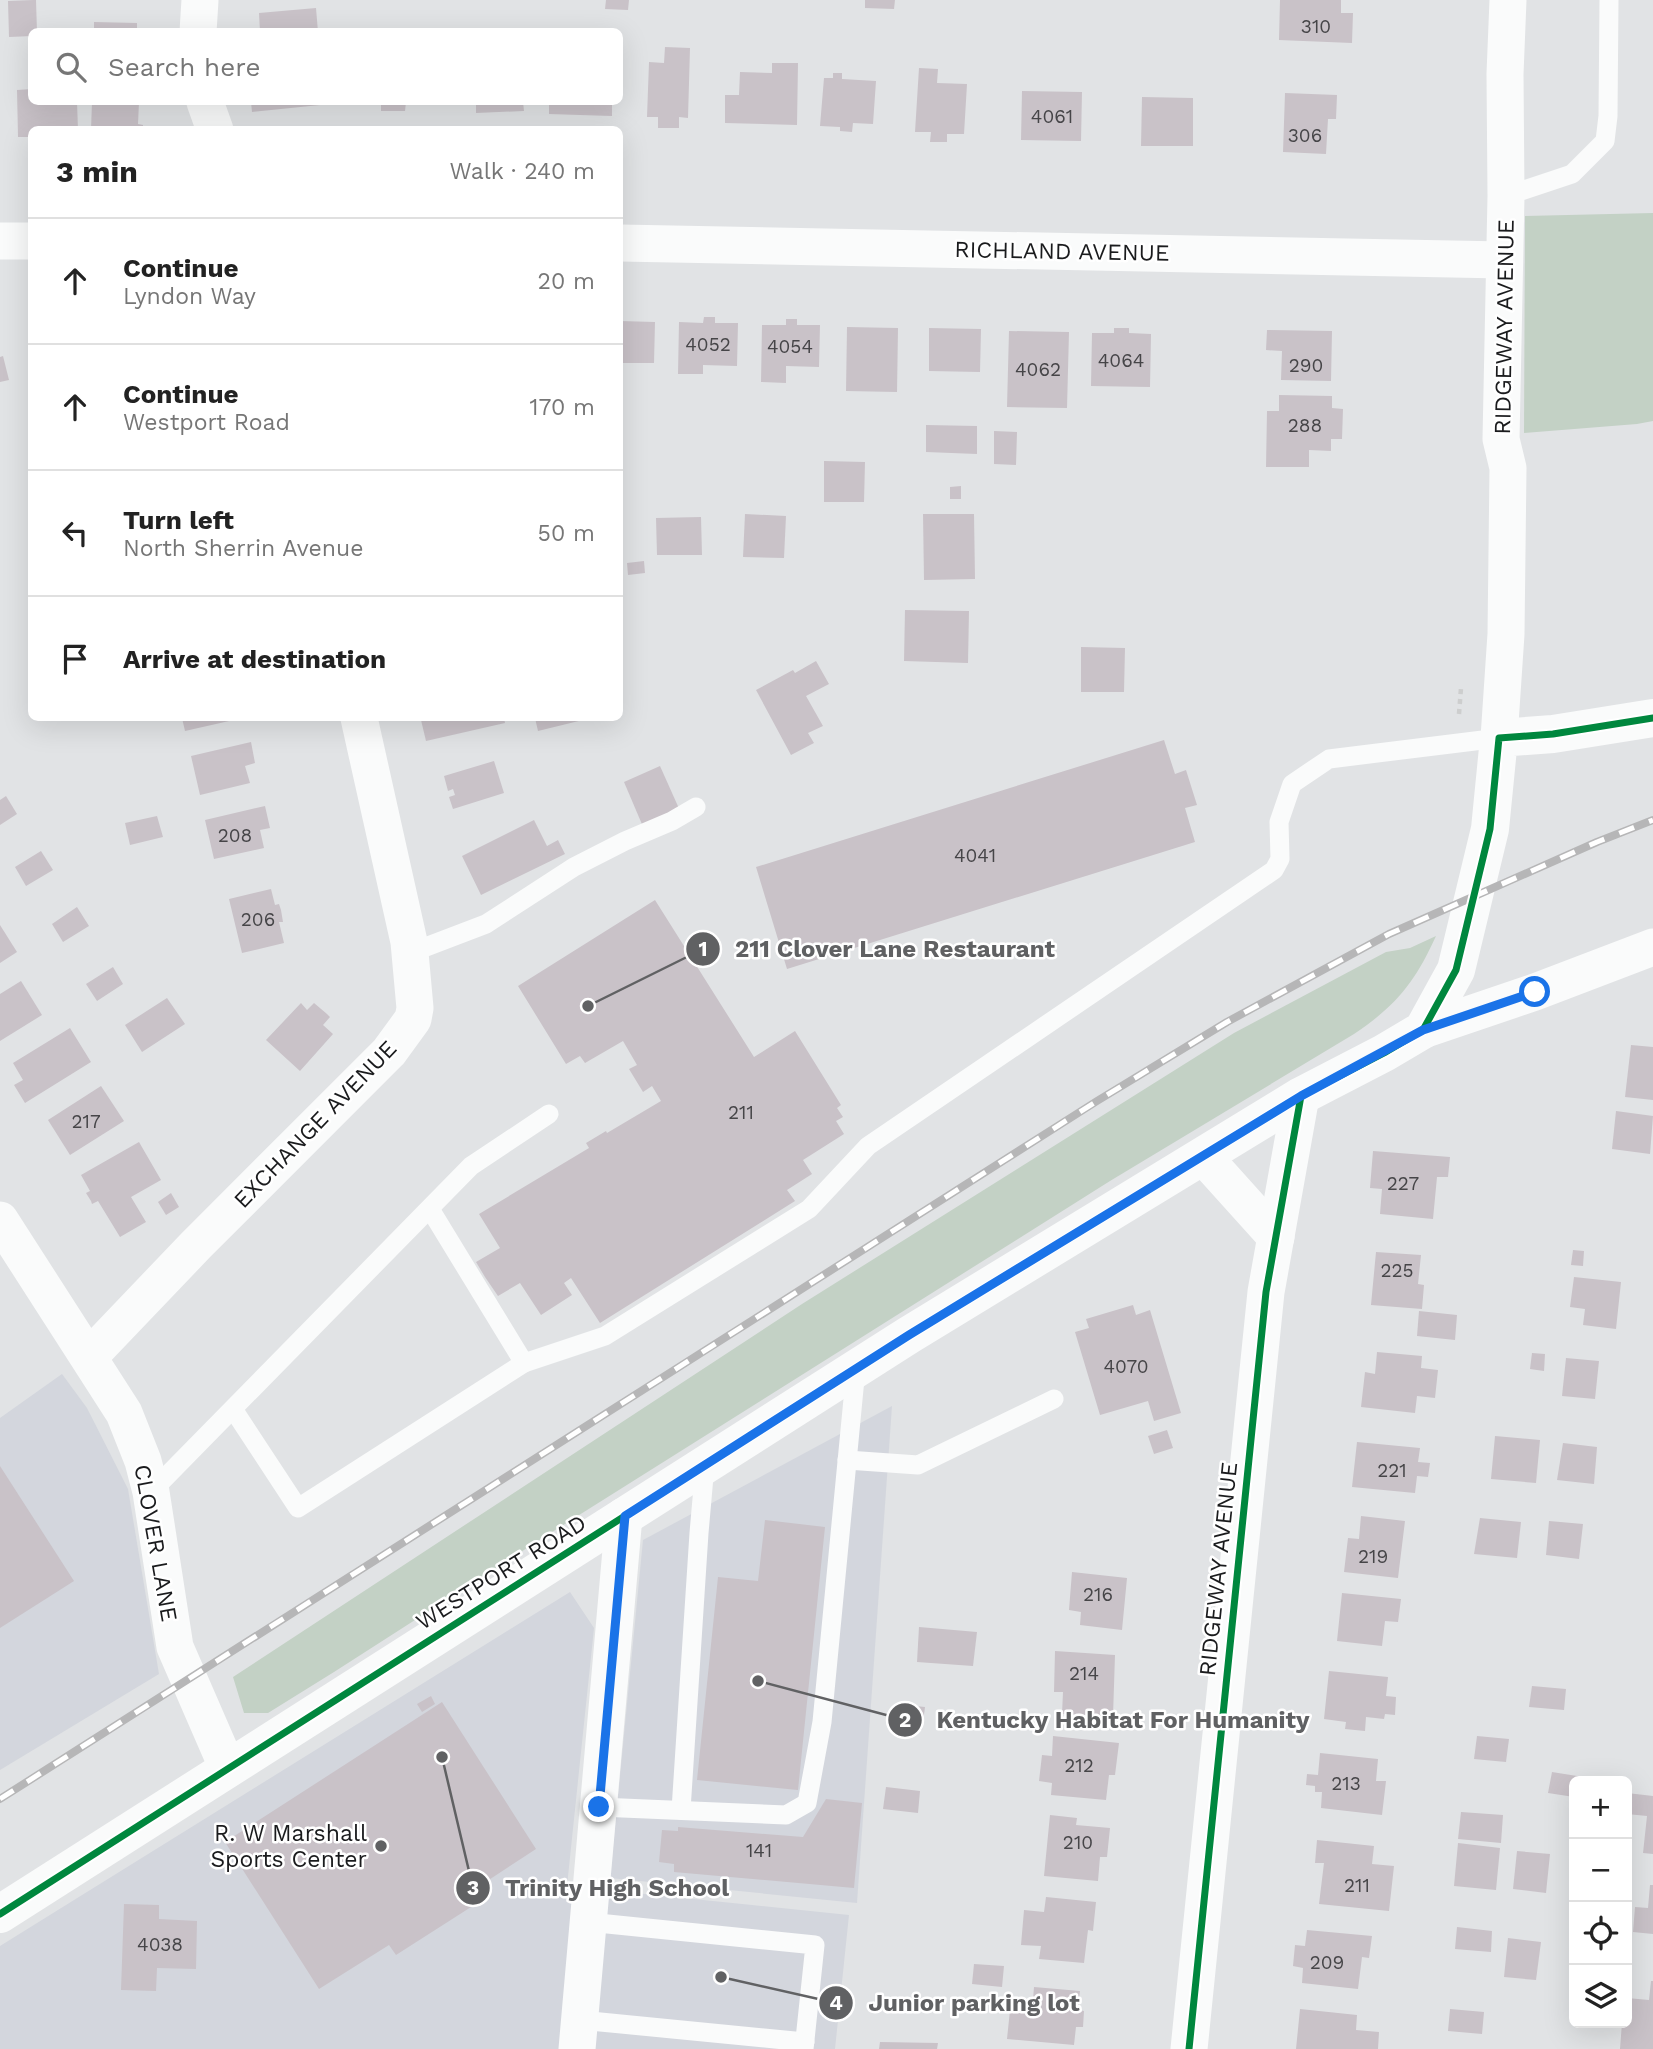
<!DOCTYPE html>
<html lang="en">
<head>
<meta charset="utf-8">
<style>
	body { margin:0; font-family:"Work Sans",sans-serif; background:#f6f6f6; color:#222 }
	.controls { position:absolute; right:21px; bottom:21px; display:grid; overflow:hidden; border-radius:10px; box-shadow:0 7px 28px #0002 }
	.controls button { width:63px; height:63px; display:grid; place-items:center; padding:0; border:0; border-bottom:2px solid #e0e0e0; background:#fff; color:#222; font:35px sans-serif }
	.stop { position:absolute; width:21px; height:21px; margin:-16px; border:5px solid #1a73e8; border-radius:50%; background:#fff }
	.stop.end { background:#1a73e8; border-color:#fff; box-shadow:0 2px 7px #0008 }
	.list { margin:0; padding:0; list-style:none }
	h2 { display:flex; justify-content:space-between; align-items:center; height:91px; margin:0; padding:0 28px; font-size:30px }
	h2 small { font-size:23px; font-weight:400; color:#767676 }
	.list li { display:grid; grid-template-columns:46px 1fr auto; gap:21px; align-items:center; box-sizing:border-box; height:126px; padding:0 28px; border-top:2px solid #e0e0e0 }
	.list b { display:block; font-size:26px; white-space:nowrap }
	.list p { margin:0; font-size:23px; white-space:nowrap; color:#767676 }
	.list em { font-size:23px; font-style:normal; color:#767676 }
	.icon { flex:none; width:38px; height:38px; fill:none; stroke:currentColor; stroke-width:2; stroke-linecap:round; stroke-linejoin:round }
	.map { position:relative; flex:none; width:1653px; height:2049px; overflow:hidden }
	.search { position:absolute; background:#fff; box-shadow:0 7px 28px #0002; left:28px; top:28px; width:595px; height:77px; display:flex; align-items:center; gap:18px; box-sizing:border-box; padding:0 24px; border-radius:10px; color:#767676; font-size:26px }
	.panel { position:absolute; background:#fff; box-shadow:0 7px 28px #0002; left:28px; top:126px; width:595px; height:595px; border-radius:10px }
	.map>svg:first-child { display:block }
	.built { fill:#d3d6dd }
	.green { fill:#c3d1c5 }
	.building { fill:#c9c2c8 }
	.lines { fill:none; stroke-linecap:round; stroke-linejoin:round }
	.path { stroke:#cdcece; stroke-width:4.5; stroke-dasharray:5 5; stroke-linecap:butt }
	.lane { stroke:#fafbfb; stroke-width:19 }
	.street { stroke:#fafbfb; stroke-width:37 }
	.secondary { stroke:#fafbfb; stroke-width:38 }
	.rail-casing { stroke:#b6b6b7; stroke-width:8 }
	.rail { stroke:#fff; stroke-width:5; stroke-dasharray:16; stroke-linecap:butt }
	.cycleway-casing { stroke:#fff; stroke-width:11 }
	.cycleway { stroke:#00873e; stroke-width:7 }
	.route { stroke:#1a73e8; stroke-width:9 }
	.poi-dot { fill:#606163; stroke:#fff; stroke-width:2.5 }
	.labels { text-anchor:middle; stroke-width:5; stroke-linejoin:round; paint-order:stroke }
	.number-label { font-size:19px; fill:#464548 }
	.street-label { font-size:23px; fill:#1a1b1d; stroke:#fff }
	.poi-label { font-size:23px; fill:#1a1b1d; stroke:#fff; text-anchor:end }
	.leader { fill:none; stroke:#606163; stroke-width:2.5 }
	.callout-dot { fill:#606163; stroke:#fff; stroke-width:2.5 }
	.mark-label { font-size:21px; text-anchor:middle; font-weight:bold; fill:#fff }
	.callout-label { font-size:24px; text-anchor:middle; font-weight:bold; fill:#606163; stroke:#fff; stroke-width:5; stroke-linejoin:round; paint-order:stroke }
</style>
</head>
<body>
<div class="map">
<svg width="1653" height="2049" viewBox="0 0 1653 2049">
	<rect width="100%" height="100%" fill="#e1e3e5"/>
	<g class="built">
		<polygon points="62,1374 87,1408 128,1489 159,1674 0,1770 0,1418"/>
		<polygon points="892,1406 857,1903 610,1878 643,1540"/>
		<polygon points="570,1592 594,1628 567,1886 849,1915 835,2049 0,2049 0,1946"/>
	</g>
	<g class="green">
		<polygon points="1653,213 1653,421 1637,424 1524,433 1525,216"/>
		<path d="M 1436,936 C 1415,982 1397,1005 1354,1034 L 1110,1181 L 541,1539 L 334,1672 L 268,1713 L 244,1713 L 233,1677 L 802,1304 L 1234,1033 L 1386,952 L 1410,948 Z"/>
	</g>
	<g class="building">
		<polygon points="33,0 36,0 37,32 32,32 32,36 9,37 8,1"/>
		<polygon points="606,0 629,0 628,10 605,9"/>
		<polygon points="865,0 895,0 894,9 865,8"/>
		<polygon points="1280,0 1341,0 1341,13 1353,13 1352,43 1279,40"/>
		<polygon points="316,8 318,32 260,32 259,13"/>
		<polygon points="94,22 137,23 137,32 94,32"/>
		<polygon points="665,47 690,48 688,118 679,117 679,128 658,128 658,117 647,117 649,62 664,63"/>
		<polygon points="772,63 798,63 797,125 725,123 725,95 739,95 740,72 772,73"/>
		<polygon points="919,68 938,69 937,83 967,84 964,134 947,134 947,142 930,142 931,132 915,132"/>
		<polygon points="833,73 842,73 842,79 876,81 873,124 853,123 852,132 840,131 840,127 820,126 824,78 833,78"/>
		<polygon points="32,89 32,102 77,102 78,130 32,130 32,137 18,137 17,90"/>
		<polygon points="1022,91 1082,92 1081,141 1021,140"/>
		<polygon points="1285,93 1337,95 1336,119 1328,119 1326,154 1283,152"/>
		<polygon points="1142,97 1193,98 1193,146 1141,146"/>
		<polygon points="92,102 139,102 138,124 143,125 143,130 91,130"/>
		<polygon points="251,102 320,102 320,105 252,112"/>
		<polygon points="381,102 406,102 405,111 381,111"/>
		<polygon points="476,102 523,102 524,111 476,113"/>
		<polygon points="549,102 612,102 612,116 549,114"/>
		<polygon points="704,317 715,317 715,323 738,323 737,366 703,365 703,374 678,374 679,322 703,323"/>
		<polygon points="786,319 797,319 797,325 820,325 819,367 786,366 786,383 761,382 762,325 786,325"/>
		<polygon points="620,321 655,322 654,363 620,363"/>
		<polygon points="847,327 898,328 897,392 846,391"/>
		<polygon points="929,328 981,329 980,372 929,371"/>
		<polygon points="1114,328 1129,328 1129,333 1151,334 1150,387 1091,386 1092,333 1114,333"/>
		<polygon points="1267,330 1332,331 1331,381 1281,380 1282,351 1266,350"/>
		<polygon points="1009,331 1069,332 1067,408 1007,407"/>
		<polygon points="3,356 9,380 0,382 0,357"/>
		<polygon points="1279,395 1332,396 1332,408 1343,409 1342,439 1331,439 1331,451 1309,450 1309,467 1266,467 1267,411 1279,411"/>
		<polygon points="926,425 977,426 977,454 926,452"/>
		<polygon points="994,431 1017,432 1016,465 994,464"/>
		<polygon points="824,461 865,462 864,502 824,502"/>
		<polygon points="961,486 961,499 950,499 950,487"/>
		<polygon points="745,514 786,516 784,558 743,557"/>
		<polygon points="923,514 974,514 975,579 924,580"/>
		<polygon points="701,517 702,555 657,555 656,518"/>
		<polygon points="644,561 645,573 628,575 627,563"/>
		<polygon points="905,610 969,611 968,663 904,661"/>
		<polygon points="1081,647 1125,648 1124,692 1081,692"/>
		<polygon points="816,661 829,684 806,696 823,726 808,733 814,743 791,755 756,690 793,670 795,673"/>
		<polygon points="182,718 238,718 238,719 185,731"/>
		<polygon points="431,718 504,718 505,723 426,741 421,720"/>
		<polygon points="535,718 591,718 538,731"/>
		<polygon points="1164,740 1175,774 1186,770 1197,805 1185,808 1195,842 787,969 756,867"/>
		<polygon points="251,742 255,763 245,766 250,783 200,795 191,756"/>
		<polygon points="494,761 504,793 453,809 449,797 455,795 453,789 448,791 444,776"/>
		<polygon points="660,766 681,813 644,829 624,782"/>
		<polygon points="6,796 17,814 0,825 0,800"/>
		<polygon points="265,806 270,828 260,830 264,848 214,859 205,820"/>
		<polygon points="157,816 163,837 130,845 125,823"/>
		<polygon points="534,820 547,846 558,840 565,854 481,895 462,856"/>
		<polygon points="41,851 53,870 26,886 15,867"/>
		<polygon points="271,889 275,905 279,904 281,910 283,922 279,922 284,943 242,953 229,899"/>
		<polygon points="655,900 754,1057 795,1031 841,1105 837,1108 843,1117 836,1121 844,1134 803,1160 812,1174 787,1190 795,1201 600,1323 571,1278 564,1283 572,1295 541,1315 520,1283 498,1296 485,1277 476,1262 500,1248 479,1214 589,1148 586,1143 606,1131 607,1133 661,1101 652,1086 643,1092 629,1069 637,1065 623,1041 585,1063 580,1056 566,1064 518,986"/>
		<polygon points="77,907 89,926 63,942 52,924"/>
		<polygon points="0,925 17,952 0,963"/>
		<polygon points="113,967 123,984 97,1001 86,984"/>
		<polygon points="21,981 42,1015 0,1041 0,994"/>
		<polygon points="167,998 185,1024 142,1052 125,1025"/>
		<polygon points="301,1003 307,1010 314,1003 327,1014 330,1017 323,1025 333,1034 300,1071 266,1040"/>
		<polygon points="70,1028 91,1062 25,1103 14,1085 23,1080 13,1063"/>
		<polygon points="1631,1045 1653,1047 1653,1100 1625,1097"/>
		<polygon points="101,1086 124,1121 70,1155 48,1120"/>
		<polygon points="1616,1111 1653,1116 1650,1154 1612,1149"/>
		<polygon points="139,1142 161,1180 131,1197 146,1222 120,1237 98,1201 92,1204 91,1201 86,1193 90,1191 81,1175"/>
		<polygon points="1373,1151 1450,1157 1448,1177 1437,1177 1433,1219 1380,1214 1382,1189 1370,1188"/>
		<polygon points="171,1193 179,1207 166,1215 158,1202"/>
		<polygon points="1573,1250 1584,1251 1583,1266 1571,1265"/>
		<polygon points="1376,1252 1421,1255 1418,1284 1424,1285 1422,1309 1371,1305"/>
		<polygon points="1574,1277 1621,1282 1616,1329 1583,1325 1585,1309 1570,1307"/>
		<polygon points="1133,1305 1136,1315 1150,1310 1181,1413 1154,1421 1148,1401 1100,1415 1075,1332 1089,1328 1086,1319"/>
		<polygon points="1419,1311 1457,1315 1455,1340 1417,1336"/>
		<polygon points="1377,1352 1422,1356 1421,1368 1438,1370 1435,1398 1417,1396 1415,1413 1361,1407 1365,1372 1375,1374"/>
		<polygon points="1532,1353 1545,1354 1544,1371 1530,1369"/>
		<polygon points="1566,1358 1599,1361 1595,1399 1562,1396"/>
		<polygon points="1167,1430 1173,1448 1154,1454 1148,1436"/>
		<polygon points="1495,1436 1540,1440 1536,1483 1491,1479"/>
		<polygon points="1357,1442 1420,1448 1418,1462 1430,1463 1428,1477 1417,1476 1415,1493 1352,1487"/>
		<polygon points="1563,1443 1597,1447 1594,1484 1557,1480"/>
		<polygon points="0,1466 74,1581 0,1628"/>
		<polygon points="1361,1516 1405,1521 1398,1578 1344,1572 1348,1538 1359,1539"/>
		<polygon points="1480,1518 1521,1522 1517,1558 1474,1554"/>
		<polygon points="765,1520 825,1527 798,1790 697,1780 718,1577 758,1581"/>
		<polygon points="1549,1521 1583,1524 1579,1559 1546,1555"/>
		<polygon points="1072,1572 1127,1578 1122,1630 1080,1625 1081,1612 1069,1610"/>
		<polygon points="1342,1593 1401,1599 1398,1622 1385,1621 1382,1646 1337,1641"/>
		<polygon points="919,1627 977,1632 973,1666 917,1662"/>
		<polygon points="1055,1651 1115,1655 1113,1716 1062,1714 1063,1692 1054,1692"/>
		<polygon points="1329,1671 1388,1677 1386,1696 1396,1697 1395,1715 1385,1714 1384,1719 1366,1717 1365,1731 1345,1729 1346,1722 1324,1719"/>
		<polygon points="1532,1686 1566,1689 1564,1710 1529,1707"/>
		<polygon points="431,1696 435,1704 422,1712 417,1704"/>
		<polygon points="442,1702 536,1849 475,1889 482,1900 396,1955 389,1945 319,1989 225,1842"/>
		<polygon points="895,1704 925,1707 922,1730 892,1727"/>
		<polygon points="1053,1736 1119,1743 1115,1775 1109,1775 1106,1800 1051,1795 1052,1783 1039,1781 1042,1755 1052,1756"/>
		<polygon points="1477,1736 1509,1739 1506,1762 1474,1759"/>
		<polygon points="1320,1753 1378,1759 1376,1781 1386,1781 1382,1815 1321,1808 1322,1792 1315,1792 1315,1786 1306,1785 1307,1774 1318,1775"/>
		<polygon points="1552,1772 1602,1780 1602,1781 1574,1781 1574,1797 1548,1793"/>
		<polygon points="886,1787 920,1791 918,1813 883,1809"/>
		<polygon points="1627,1793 1653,1796 1653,1854 1643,1853 1647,1816 1627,1814"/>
		<polygon points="826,1799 862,1803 854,1888 674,1872 674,1864 659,1862 662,1830 678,1831 678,1827 803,1837"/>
		<polygon points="1461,1812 1503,1815 1501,1843 1458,1839"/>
		<polygon points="1050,1815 1077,1818 1076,1825 1110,1828 1107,1857 1100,1857 1098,1881 1044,1876"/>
		<polygon points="1317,1840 1374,1846 1372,1864 1394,1866 1389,1911 1319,1904 1324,1863 1315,1863"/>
		<polygon points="1458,1843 1500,1848 1496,1890 1454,1886"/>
		<polygon points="1517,1851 1550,1854 1546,1893 1513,1889"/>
		<polygon points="1650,1885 1653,1885 1653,1934 1633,1932 1635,1907 1648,1908"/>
		<polygon points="1046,1897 1096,1902 1093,1931 1088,1930 1084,1963 1039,1959 1041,1946 1021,1945 1024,1910 1044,1912"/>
		<polygon points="124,1904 159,1905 159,1919 197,1921 196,1969 157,1968 156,1991 121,1990"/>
		<polygon points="1457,1927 1492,1931 1491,1952 1455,1949"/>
		<polygon points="1307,1930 1372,1936 1369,1958 1362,1957 1358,1989 1302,1983 1303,1968 1293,1966 1295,1945 1305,1946"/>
		<polygon points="1508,1938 1541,1942 1536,1980 1504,1977"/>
		<polygon points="974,1964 1004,1966 1002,1987 972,1984"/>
		<polygon points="1651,1981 1653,1981 1653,2049 1620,2049 1622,2023 1627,2023 1627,1998 1649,2000"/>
		<polygon points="1034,1987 1080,1991 1078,2010 1084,2011 1083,2027 1076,2027 1074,2045 1007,2039 1010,2010 1032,2012"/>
		<polygon points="1300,2009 1357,2015 1356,2030 1379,2032 1378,2049 1296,2049"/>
		<polygon points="1450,2009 1484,2012 1482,2034 1448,2031"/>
		<polygon points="880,2042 938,2043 937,2049 879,2049"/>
	</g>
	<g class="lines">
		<polyline class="path" points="1459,714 1461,688"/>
		<g class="lane">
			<polyline points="1506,196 1572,174 1605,141 1608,116 1609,0"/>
			<polyline points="410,953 486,924 574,867 625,841 672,821 696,807"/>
			<polyline points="524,1363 605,1336 809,1209 868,1146 1274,870 1280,859 1279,822 1292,784 1329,759 1499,738"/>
			<polyline points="233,1409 298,1508 524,1363 430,1209"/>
			<polyline points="847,1460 918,1465 1054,1399"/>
			<polyline points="151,1492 471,1166 549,1114"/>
			<polyline points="599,1807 786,1815 807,1803 822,1722 856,1368"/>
			<polyline points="681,1810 699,1533 705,1465"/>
			<polyline points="588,1922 815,1945 804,2049"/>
			<polyline points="580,2020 805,2042"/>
		</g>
		<g class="street">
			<polyline points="198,32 200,0"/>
			<polyline points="205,102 215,130"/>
			<polyline points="0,241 32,241"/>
			<polyline points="620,243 1504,260"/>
			<polyline points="1499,738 1506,634 1508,468 1501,439 1506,196 1505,74 1508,0"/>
			<polyline points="1423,1030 1535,992 1653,947"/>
			<polyline points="1203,1156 1276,1237"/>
			<polyline points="0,1220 124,1413 143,1461 151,1492 175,1647 228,1769"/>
			<polyline points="89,1357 196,1245 389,1052 413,1019 415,1008 409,942 359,718"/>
			<polyline points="577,2049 624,1516"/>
			<polyline points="1189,2049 1266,1292 1301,1096"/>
		</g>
		<polyline class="secondary" points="0,1914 909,1335 1301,1096 1384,1053 1423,1030 1456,970 1490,829 1499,738 1553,734 1653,718"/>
		<g class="rail-casing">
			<polyline id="rail" points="0,1799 1097,1101 1227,1022 1389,934 1597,842 1653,820"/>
		</g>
		<use href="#rail" class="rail"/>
		<g class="cycleway-casing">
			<g id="cycleway">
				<polyline points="0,1914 909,1335 1301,1096 1384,1053 1423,1030 1456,970 1490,829 1499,738 1553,734 1653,718"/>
				<polyline points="1189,2049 1266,1292 1301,1096"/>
			</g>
		</g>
		<use href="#cycleway" class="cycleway"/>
	</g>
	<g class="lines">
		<polyline class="route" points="599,1807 625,1516 909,1335 1301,1096 1423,1030 1535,992"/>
	</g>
	<circle class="poi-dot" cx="381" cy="1846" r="7"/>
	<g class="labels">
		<g class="number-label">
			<text x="1316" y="33">310</text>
			<text x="1052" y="123">4061</text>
			<text x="1305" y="142">306</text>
			<text x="708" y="351">4052</text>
			<text x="790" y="353">4054</text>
			<text x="1121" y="367">4064</text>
			<text x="1306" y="372">290</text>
			<text x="1038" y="376">4062</text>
			<text x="1305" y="432">288</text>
			<text x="235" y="842">208</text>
			<text x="975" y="862">4041</text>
			<text x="258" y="926">206</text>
			<text x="741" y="1119">211</text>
			<text x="86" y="1128">217</text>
			<text x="1403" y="1190">227</text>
			<text x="1397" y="1277">225</text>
			<text x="1126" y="1373">4070</text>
			<text x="1392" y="1477">221</text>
			<text x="1373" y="1563">219</text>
			<text x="1098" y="1601">216</text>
			<text x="1084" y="1680">214</text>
			<text x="1079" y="1772">212</text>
			<text x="1346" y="1790">213</text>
			<text x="1078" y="1849">210</text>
			<text x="759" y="1857">141</text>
			<text x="1357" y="1892">211</text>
			<text x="160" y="1951">4038</text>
			<text x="1327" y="1969">209</text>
		</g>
		<g class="street-label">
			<text transform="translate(1062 251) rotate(1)" y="8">RICHLAND AVENUE</text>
			<text transform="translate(1504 327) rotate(-89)" y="8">RIDGEWAY AVENUE</text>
			<text transform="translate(315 1124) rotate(-46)" y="8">EXCHANGE AVENUE</text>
			<text transform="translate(156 1543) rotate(80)" y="8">CLOVER LANE</text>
			<text transform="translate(1218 1569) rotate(-84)" y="8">RIDGEWAY AVENUE</text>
			<text transform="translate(501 1572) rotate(-32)" y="8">WESTPORT ROAD</text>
		</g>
		<g class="poi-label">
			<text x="367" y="1841">R. W Marshall<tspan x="367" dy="26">Sports Center</tspan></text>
		</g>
	</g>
	<path class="leader" d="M588 1006L703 949M758 1681L905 1720M442 1757L473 1888M721 1977L836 2003"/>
	<g class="callout-dot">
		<circle cx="588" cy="1006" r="7"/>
		<circle cx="758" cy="1681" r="7"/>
		<circle cx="442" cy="1757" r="7"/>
		<circle cx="721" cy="1977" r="7"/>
		<circle cx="703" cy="949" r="18"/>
		<circle cx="905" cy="1720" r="18"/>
		<circle cx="473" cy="1888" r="18"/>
		<circle cx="836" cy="2003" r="18"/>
	</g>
	<g class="mark-label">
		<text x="703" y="956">1</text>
		<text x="905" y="1727">2</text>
		<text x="473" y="1895">3</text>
		<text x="836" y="2010">4</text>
	</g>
	<g class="callout-label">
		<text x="895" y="957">211 Clover Lane Restaurant</text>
		<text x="1123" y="1728">Kentucky Habitat For Humanity</text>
		<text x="617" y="1896">Trinity High School</text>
		<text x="974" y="2011">Junior parking lot</text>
	</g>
</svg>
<div class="controls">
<button>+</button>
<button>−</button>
<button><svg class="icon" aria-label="locate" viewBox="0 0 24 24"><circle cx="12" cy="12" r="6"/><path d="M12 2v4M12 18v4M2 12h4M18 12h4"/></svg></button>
<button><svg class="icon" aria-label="layers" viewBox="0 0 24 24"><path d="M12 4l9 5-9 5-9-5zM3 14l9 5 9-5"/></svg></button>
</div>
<div class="stop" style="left:1535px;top:992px"></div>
<div class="stop end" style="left:599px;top:1807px"></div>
<div class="search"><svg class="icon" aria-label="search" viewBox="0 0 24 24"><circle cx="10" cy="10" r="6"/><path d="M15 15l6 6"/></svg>Search here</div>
<section class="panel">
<h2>3 min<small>Walk · 240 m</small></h2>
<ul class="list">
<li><svg class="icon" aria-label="ahead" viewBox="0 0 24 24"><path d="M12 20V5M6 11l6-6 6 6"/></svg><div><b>Continue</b><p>Lyndon Way</p></div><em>20 m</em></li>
<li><svg class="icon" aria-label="ahead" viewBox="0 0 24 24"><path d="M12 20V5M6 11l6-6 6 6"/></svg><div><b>Continue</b><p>Westport Road</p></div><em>170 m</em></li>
<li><svg class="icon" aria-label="left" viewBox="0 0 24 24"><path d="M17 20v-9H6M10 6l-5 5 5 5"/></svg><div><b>Turn left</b><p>North Sherrin Avenue</p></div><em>50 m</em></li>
<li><svg class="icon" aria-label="arrive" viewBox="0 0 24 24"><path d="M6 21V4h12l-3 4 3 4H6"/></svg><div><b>Arrive at destination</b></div></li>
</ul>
</section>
</div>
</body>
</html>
